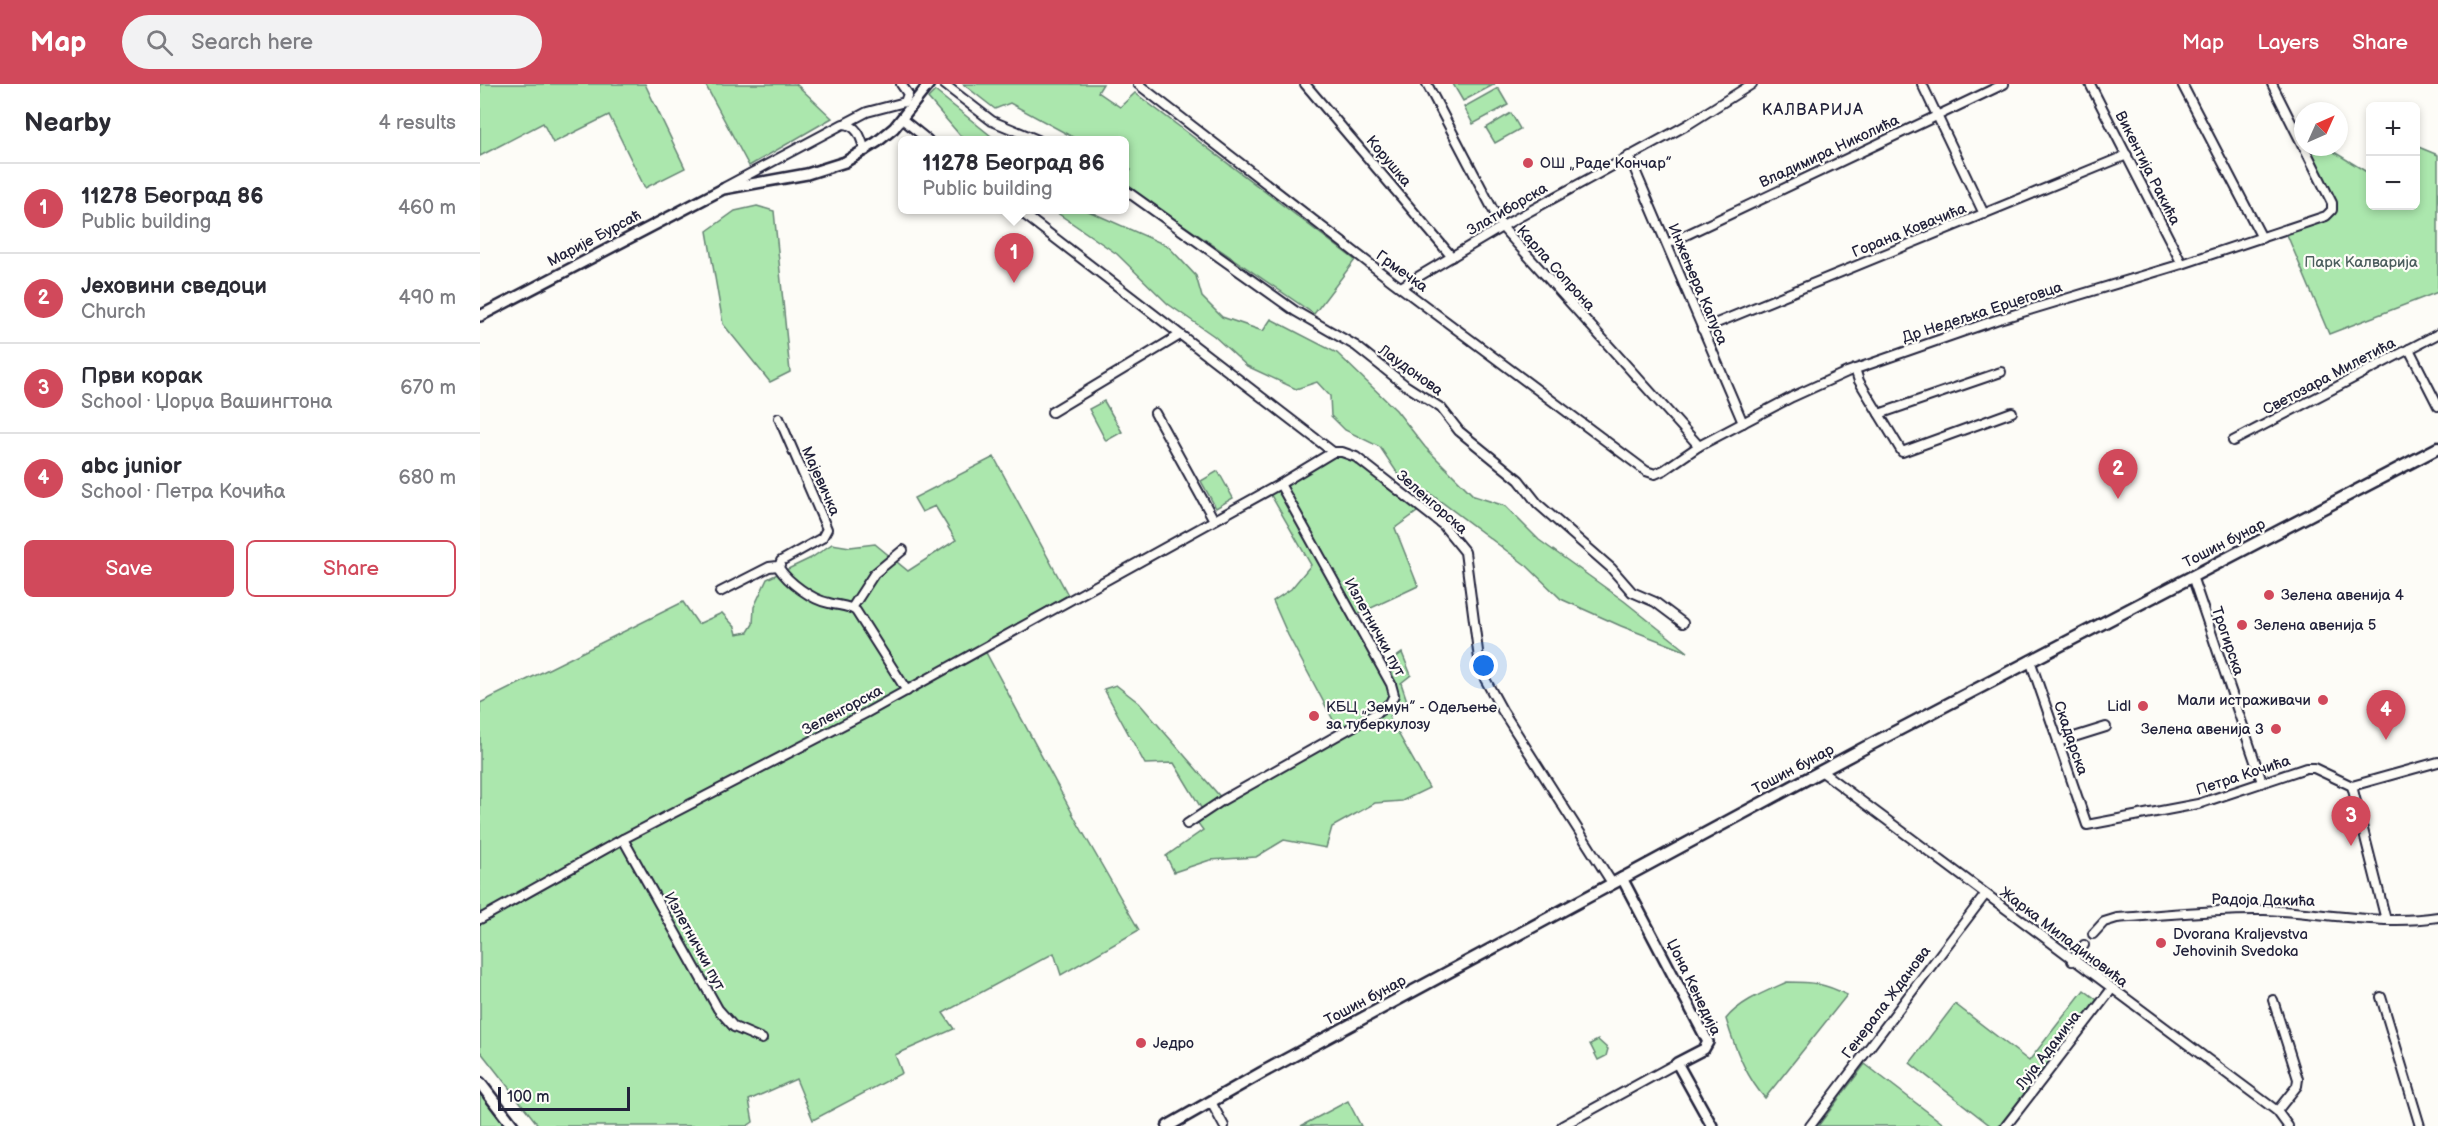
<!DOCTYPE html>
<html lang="en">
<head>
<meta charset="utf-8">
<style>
	body { margin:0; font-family:"Balsamiq Sans",sans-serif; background:#f2f2f3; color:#2b2b33 }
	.controls { position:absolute; right:18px; top:18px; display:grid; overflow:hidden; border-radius:9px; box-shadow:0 3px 9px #0003 }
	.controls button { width:54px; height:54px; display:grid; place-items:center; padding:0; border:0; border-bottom:2px solid #e1e1e2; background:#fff; color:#2b2b33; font:30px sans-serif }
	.compass { position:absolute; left:1814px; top:18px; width:54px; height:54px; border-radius:50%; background:#fff; box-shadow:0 3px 9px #0003; rotate:45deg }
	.scale { position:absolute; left:18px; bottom:15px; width:132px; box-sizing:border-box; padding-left:6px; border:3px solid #22223b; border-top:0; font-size:16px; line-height:21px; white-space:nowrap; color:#22223b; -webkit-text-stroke:4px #fdfcf7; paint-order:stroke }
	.you { position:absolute; left:1004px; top:582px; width:21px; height:21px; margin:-15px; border:4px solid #fff; border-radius:50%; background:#1a73e8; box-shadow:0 0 0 9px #1a73e833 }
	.badge { display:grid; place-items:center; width:39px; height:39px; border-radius:50%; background:#d1495b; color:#fff; font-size:20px; font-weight:700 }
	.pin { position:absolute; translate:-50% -50px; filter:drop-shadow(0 2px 3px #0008) }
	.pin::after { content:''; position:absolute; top:32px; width:21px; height:18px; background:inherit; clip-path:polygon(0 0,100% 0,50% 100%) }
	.popup { position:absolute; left:418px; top:52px; width:231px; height:78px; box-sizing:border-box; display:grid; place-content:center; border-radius:9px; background:#fff; filter:drop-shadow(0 2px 4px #0005); font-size:20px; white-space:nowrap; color:#7c7c81 }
	.popup b { font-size:22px; color:#2b2b33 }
	.popup::after { content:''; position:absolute; left:50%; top:100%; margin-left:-12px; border:12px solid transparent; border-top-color:#fff }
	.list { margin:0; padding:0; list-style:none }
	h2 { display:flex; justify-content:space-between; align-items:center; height:78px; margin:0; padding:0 24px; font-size:26px }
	h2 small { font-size:20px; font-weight:400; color:#7c7c81 }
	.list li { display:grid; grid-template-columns:39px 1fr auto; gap:18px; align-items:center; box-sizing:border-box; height:90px; padding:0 24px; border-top:2px solid #e1e1e2 }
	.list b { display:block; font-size:22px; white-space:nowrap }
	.list p { margin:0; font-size:20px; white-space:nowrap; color:#7c7c81 }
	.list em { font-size:20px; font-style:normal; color:#7c7c81 }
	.actions { display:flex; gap:12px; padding:18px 24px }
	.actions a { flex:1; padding:14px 0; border:2px solid #d1495b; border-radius:9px; text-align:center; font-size:21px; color:#d1495b }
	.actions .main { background:#d1495b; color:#fff }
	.icon { flex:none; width:33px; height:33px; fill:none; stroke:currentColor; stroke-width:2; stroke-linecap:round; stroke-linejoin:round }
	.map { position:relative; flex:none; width:1958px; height:1042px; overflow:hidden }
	header { display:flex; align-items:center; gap:36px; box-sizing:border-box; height:84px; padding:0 30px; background:#d1495b; color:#fff }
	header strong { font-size:28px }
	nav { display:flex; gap:33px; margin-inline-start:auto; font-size:21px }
	.search { width:420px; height:54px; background:#f2f2f3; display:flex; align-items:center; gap:15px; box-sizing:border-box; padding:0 21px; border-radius:33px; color:#7c7c81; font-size:22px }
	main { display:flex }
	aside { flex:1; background:#fff }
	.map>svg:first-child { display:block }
	.green { fill:#abe7ad; stroke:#668474; stroke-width:1.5 }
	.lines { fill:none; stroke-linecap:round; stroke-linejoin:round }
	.minor-casing { stroke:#22223b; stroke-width:12 }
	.tertiary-casing { stroke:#22223b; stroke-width:14 }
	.secondary-casing { stroke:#22223b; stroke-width:15 }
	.minor { stroke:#fdfcf7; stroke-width:8 }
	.tertiary { stroke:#fdfcf7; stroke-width:9 }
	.secondary { stroke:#fdfcf7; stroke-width:10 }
	.poi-dot { fill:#d1495b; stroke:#fdfcf7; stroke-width:2 }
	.labels { text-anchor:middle; stroke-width:4.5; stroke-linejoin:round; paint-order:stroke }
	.street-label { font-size:15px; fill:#22223b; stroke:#fdfcf7 }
	.poi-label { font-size:15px; fill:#22223b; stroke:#fdfcf7; text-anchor:start }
	.park-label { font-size:15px; fill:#4b5d5d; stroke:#fdfcf7 }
	.neighbourhood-label { font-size:16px; letter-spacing:1.5px; fill:#22223b; stroke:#fdfcf7 }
</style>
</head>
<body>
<header>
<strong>Map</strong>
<div class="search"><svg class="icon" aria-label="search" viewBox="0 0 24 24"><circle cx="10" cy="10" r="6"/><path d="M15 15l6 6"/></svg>Search here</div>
<nav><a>Map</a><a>Layers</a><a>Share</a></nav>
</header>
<main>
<aside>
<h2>Nearby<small>4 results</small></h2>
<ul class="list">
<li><span class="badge">1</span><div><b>11278 Београд 86</b><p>Public building</p></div><em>460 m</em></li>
<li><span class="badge">2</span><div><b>Јеховини сведоци</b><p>Church</p></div><em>490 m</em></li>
<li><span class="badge">3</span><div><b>Први корак</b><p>School · Џорџа Вашингтона</p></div><em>670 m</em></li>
<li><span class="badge">4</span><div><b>abc junior</b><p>School · Петра Кочића</p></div><em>680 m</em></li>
</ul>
<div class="actions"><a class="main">Save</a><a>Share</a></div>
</aside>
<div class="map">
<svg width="1958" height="1042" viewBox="0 0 1958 1042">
	<rect width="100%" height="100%" fill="#fdfcf7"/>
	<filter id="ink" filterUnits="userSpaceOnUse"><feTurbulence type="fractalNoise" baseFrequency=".0167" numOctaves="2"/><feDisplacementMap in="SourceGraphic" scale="12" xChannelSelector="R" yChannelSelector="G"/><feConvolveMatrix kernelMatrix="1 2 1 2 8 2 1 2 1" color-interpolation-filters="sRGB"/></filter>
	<g filter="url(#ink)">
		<g class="green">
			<polygon points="0,0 165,0 205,84 165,104 129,31 73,59 63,39 0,72"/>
			<polygon points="225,0 316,0 352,34 269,82"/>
			<polygon points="483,0 623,0 618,8 640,23 655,9 875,176 834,230 645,101 645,94 651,86 645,83 645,56 598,56 530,19 515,25"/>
			<polygon points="973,0 1015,0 983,17"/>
			<polygon points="1018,4 1028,21 993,40 984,23"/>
			<polygon points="455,7 516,56 484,56 448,14"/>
			<polygon points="1031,29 1040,45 1015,59 1006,44"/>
			<polygon points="1936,62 1958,71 1958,208 1849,250 1805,146 1852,126 1824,63 1846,63 1890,90 1890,122 1936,122"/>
			<polygon points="277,122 294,127 310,288 290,298 243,240 227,147 255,127"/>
			<polygon points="573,126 606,126 688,162 716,192 722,213 742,233 783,247 791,235 857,269 916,326 945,363 994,412 1025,422 1059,456 1144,517 1208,568 1141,542 1081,515 1047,482 951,410 918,390 900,363 865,346 851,332 850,312 837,298 816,305 767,282 734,252 688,220 637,170"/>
			<polygon points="624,317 642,348 626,357 609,325"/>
			<polygon points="853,368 862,368 932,416 937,428 915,444 938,502 876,531 905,581 922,569 931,591 921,599 928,620 909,633 949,704 922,717 895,719 852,743 846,764 804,756 776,773 730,776 694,788 686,772 723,746 714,734 723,727 694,679 665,680 624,605 636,601 659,619 743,716 860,649 808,551 793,517 811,505 831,481 788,406"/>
			<polygon points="514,373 588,511 502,561 597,738 659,846 581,891 574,869 463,929 474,945 415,971 422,989 333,1036 316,995 269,1016 273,1038 267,1042 59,1042 0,967 0,619 203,518 218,540 242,529 255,543 257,550 268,548 273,540 274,523 287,495 331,474 352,460 370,463 395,460 428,487 476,456 455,422 442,428 434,414"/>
			<polygon points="738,387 753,414 736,424 721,397"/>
			<path d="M 1307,898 C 1332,898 1344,899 1367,911 L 1285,1014 C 1266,993 1254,962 1246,935 C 1260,917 1287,907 1307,898 Z"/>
			<polygon points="1604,906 1617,916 1519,1042 1511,1042 1430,979 1475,920 1549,977"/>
			<polygon points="1118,956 1128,965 1126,972 1118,976 1110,960"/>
			<polygon points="1385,980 1466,1042 1338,1042"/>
			<polygon points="0,1009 25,1042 0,1042"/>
			<polygon points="868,1017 881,1042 821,1042"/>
		</g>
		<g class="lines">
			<g class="minor-casing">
				<g id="minor">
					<polyline points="464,0 512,37 558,56"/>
					<polyline points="658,0 912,197 1166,387 1175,390 1184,386 1219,362 1312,313 1367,288 1516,236 1702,180 1846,132 1852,126 1852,119 1824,63"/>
					<polyline points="825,0 972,173"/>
					<polyline points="947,0 1022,143 1219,362"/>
					<polyline points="1442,0 1504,130"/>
					<polyline points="1610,0 1702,180"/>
					<polyline points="1702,0 1782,154"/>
					<polyline points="1792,0 1823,62"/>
					<polyline points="422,35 448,56"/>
					<polyline points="366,39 387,28 425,18 428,10 421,0"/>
					<polyline points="1149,72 1263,339"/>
					<path d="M 245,103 L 363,40 C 378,41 381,54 385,67"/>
					<polyline points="645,106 815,227 876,262 925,301 961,324 979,347 1039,396 1058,420 1131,484 1152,508 1175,518 1203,539"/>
					<polyline points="537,125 853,368"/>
					<polyline points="1187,160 1524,0"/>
					<polyline points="921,203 1030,138 1207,41 1272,0"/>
					<polyline points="1222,245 1647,71"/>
					<polyline points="1929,265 1958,322"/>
					<polyline points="1375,285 1379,297 1422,368 1532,328"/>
					<polyline points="572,328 700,251"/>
					<polyline points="675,329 734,436"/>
					<polyline points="1399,330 1521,288"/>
					<path d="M 299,334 L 347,445 L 342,454 L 301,477 L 299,484 C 308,498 332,516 349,519 C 359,522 368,521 376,527 L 427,607"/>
					<polyline points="1753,357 1958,250"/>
					<polyline points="1712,492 1782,698"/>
					<polyline points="240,508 289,483 298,482"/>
					<polyline points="372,524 394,490 423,466"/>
					<polyline points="1550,576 1607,741 1718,720 1826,684 1834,684 1872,702 1958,678"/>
					<polyline points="1578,658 1626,643"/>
					<polyline points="1341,687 1797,1027 1808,1042"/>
					<polyline points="1872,702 1906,836"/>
					<polyline points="707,740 743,716 897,629 910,619 914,611 911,600 800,400"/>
					<polyline points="143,755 238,925 254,943 282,955"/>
					<polyline points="0,835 143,755 386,629 800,400 853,368 862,368 876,373 963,441 985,468 999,575 1005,595 1022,626 1132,799"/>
					<path d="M 1613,850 L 1624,838 L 1637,834 C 1685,831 1735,825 1784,826 C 1842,828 1900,842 1958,833"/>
					<polyline points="1592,877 1604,861"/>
					<polyline points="1901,913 1940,1042"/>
					<polyline points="1793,916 1818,995 1817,1002 1797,1027"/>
					<polyline points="731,1018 744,1042"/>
					<polyline points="1082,1042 1197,979"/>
					<polyline points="1330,1042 1505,811"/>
					<polyline points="1526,1042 1631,906"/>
				</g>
			</g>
			<g class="tertiary-casing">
				<g id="tertiary">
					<polyline points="0,232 243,105 327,90 365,78 397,58 414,44 449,0"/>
					<polyline points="1142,794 1228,958 1224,965 1197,979 1232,1042"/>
				</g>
			</g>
			<g class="secondary-casing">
				<g id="secondary">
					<polyline points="0,999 33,1042"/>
					<polyline points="688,1042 783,988 1384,664 1958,364"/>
				</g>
			</g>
			<use href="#minor" class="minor"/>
			<use href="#tertiary" class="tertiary"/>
			<use href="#secondary" class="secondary"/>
		</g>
	</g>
	<g class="poi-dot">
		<circle cx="1048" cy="79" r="6"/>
		<circle cx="1789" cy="511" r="6"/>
		<circle cx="1762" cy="541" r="6"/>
		<circle cx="1843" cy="616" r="6"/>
		<circle cx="1663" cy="622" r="6"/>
		<circle cx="834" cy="632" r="6"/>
		<circle cx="1796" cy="645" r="6"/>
		<circle cx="1681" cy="859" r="6"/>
		<circle cx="661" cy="959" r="6"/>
	</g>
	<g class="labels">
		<g class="street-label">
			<text transform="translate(1349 67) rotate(-25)" y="5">Владимира Николића</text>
			<text transform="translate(909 77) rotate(50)" y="5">Корушка</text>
			<text transform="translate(1668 84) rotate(63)" y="5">Викентија Ракића</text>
			<text transform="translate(1027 125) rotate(-30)" y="5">Златиборска</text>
			<text transform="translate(1429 146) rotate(-22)" y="5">Горана Ковачића</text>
			<text transform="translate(114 154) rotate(-28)" y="5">Марије Бурсаћ</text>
			<text transform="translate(1076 184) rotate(48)" y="5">Карла Сопрона</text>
			<text transform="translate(922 187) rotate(36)" y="5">Грмечка</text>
			<text transform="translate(1218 200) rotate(67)" y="5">Инжењера Капуса</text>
			<text transform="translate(1502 228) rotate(-18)" y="5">Др Недељка Ерцеговца</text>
			<text transform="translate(931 286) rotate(36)" y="5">Лаудонова</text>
			<text transform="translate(1849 292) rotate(-28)" y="5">Светозара Милетића</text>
			<text transform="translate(341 397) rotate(66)" y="5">Мајевичка</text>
			<text transform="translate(952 418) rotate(41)" y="5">Зеленгорска</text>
			<text transform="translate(1744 459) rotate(-27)" y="5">Тошин бунар</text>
			<text transform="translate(895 543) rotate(61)" y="5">Излетнички пут</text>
			<text transform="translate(1748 557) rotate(71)" y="5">Трогирска</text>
			<text transform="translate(362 626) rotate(-28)" y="5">Зеленгорска</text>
			<text transform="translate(1591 654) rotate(71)" y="5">Скадарска</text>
			<text transform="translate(1313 685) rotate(-28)" y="5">Тошин бунар</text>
			<text transform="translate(1763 691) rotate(-18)" y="5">Петра Кочића</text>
			<text transform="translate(1783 816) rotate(1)" y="5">Радоја Дакића</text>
			<text transform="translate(1584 853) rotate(37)" y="5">Жарка Миладиновића</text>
			<text transform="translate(215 857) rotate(61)" y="5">Излетнички пут</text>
			<text transform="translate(1214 903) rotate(64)" y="5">Џона Кенедија</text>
			<text transform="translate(885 916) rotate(-28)" y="5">Тошин бунар</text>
			<text transform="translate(1406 918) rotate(-53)" y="5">Генерала Жданова</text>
			<text transform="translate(1568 966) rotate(-52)" y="5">Луја Адамича</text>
		</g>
		<g class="poi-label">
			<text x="1060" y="84">ОШ „Раде Кончар”</text>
			<text x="1801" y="516">Зелена авенија 4</text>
			<text x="1774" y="546">Зелена авенија 5</text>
			<text x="1831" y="621" text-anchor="end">Мали истраживачи</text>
			<text x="1651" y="627" text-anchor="end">Lidl</text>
			<text x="846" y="628">КБЦ „Земун” - Одељење<tspan x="846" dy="17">за туберкулозу</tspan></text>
			<text x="1784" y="650" text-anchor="end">Зелена авенија 3</text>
			<text x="1693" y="855">Dvorana Kraljevstva<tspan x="1693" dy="17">Jehovinih Svedoka</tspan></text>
			<text x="673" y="964">Једро</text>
		</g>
		<g class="park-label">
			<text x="1881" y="183">Парк Калварија</text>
		</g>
		<g class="neighbourhood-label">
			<text x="1333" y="31">КАЛВАРИЈА</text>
		</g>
	</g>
</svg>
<div class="controls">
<button>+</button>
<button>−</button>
</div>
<svg class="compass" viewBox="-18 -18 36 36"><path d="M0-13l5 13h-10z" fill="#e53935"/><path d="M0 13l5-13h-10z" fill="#7c7c81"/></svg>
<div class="scale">100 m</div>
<div class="you"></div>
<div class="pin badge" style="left:534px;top:199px">1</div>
<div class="popup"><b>11278 Београд 86</b>Public building</div>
<div class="pin badge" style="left:1638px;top:415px">2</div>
<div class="pin badge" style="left:1871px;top:762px">3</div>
<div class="pin badge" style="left:1906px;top:656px">4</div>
</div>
</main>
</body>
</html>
